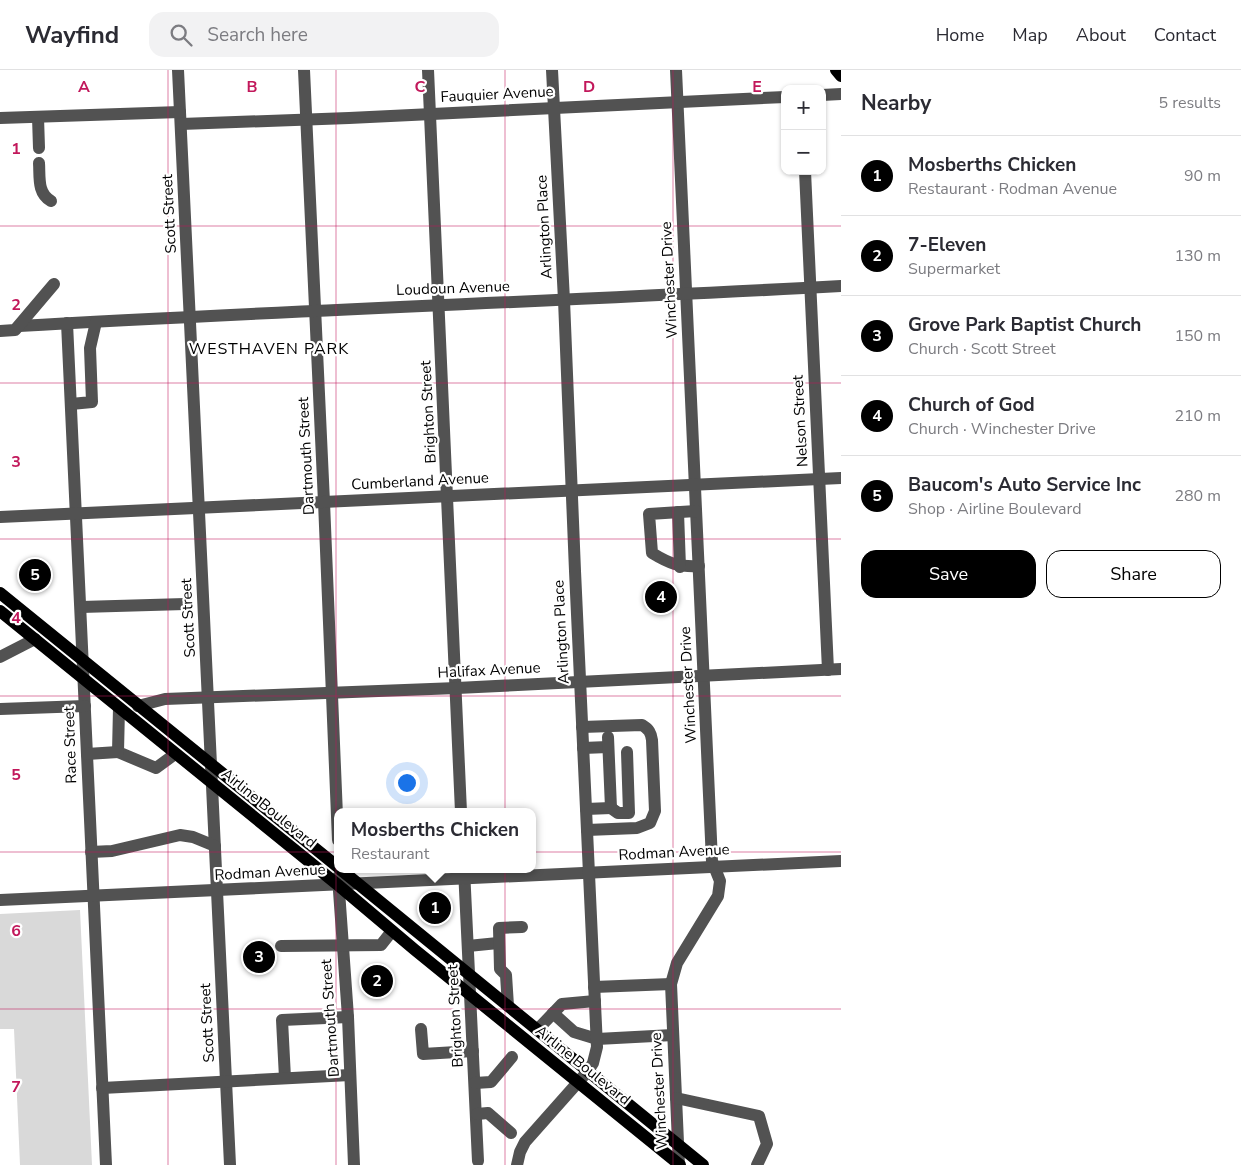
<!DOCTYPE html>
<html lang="en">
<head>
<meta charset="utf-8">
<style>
	body { margin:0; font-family:"Nunito Sans",sans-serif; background:#f2f2f3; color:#2b2b33 }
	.controls { position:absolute; right:15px; top:15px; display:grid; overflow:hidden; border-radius:10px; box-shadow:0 1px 4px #0004 }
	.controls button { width:45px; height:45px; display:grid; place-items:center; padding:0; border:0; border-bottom:1px solid #e1e1e2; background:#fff; color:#2b2b33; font:25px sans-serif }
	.you { position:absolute; left:406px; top:712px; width:18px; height:18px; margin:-12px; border:4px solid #fff; border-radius:50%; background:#1a73e8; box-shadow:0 0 0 8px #1a73e833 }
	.badge { display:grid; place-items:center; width:32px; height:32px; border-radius:50%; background:#000; color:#fff; font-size:16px; font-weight:700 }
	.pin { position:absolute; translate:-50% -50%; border:2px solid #fff; box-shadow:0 1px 5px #0006 }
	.popup { position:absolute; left:334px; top:738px; width:202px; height:65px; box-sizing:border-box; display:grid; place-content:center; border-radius:10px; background:#fff; filter:drop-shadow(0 1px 4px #0005); font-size:16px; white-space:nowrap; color:#7c7c81 }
	.popup b { font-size:19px; color:#2b2b33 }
	.popup::after { content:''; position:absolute; left:50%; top:100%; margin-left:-10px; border:10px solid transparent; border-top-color:#fff }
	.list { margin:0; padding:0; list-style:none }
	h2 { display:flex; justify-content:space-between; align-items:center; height:65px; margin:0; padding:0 20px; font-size:21px }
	h2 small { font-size:16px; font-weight:400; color:#7c7c81 }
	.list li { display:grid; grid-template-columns:32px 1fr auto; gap:15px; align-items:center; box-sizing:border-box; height:80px; padding:0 20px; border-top:1px solid #e1e1e2 }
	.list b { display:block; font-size:19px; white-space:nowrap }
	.list p { margin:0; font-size:16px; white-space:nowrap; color:#7c7c81 }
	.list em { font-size:16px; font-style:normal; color:#7c7c81 }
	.actions { display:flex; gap:10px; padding:15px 20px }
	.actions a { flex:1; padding:11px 0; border:1px solid #000; border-radius:15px; text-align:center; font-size:18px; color:#000 }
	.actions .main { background:#000; color:#fff }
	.icon { flex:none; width:28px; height:28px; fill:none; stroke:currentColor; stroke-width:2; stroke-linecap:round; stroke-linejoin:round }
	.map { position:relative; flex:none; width:841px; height:1095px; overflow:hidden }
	header { display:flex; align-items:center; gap:30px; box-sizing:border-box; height:70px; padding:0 25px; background:#fff; border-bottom:1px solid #e1e1e2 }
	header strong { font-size:24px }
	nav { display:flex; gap:28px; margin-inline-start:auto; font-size:18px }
	.search { width:350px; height:45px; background:#f2f2f3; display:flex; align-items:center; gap:12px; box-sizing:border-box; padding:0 18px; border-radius:15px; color:#7c7c81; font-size:19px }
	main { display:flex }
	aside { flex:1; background:#fff }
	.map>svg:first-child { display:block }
	.green { fill:#d9d9d9 }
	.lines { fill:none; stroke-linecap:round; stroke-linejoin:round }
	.minor { stroke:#525252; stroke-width:12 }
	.major { stroke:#000; stroke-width:12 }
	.grid { fill:none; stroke:#c2185b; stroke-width:1; stroke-opacity:0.55 }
	.labels { text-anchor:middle; stroke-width:4.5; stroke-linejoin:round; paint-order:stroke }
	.street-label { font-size:15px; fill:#000; stroke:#fff }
	.neighbourhood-label { font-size:16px; letter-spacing:1px; fill:#000; stroke:#fff }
	.grid-label { font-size:16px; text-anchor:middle; font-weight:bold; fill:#c2185b; stroke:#fff; stroke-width:4.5; stroke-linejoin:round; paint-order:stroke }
</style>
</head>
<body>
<header>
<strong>Wayfind</strong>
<div class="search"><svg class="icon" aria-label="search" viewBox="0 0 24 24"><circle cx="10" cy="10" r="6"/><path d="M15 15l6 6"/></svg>Search here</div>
<nav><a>Home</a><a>Map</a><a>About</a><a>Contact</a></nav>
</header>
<main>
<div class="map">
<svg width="841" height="1095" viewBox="0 0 841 1095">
	<rect width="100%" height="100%" fill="#fff"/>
	<polygon class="green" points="80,840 92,1095 20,1095 14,959 0,959 0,844"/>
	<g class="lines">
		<g class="minor">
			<polyline points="178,0 230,1095"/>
			<polyline points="304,0 324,432 338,770"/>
			<polyline points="428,0 461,742"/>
			<polyline points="676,0 712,791 720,811 718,826 677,893 671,914 679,1095"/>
			<polyline points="822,25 841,24"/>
			<polyline points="38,47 39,78"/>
			<polyline points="0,48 180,42"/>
			<polyline points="181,54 349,48 785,27"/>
			<path d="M 39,93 C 40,107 37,123 51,131"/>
			<polyline points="805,101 828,600"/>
			<polyline points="67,253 106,1095"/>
			<path d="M 19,256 C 293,240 567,231 841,216"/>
			<polyline points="0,261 15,260 54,214"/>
			<polyline points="71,334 92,332 90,278 96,252"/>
			<path d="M 696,441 L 649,444 L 652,483 C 670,494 679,497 699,496"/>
			<polyline points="678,442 680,497"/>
			<polyline points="0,447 841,408"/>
			<polyline points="81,537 185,534"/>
			<polyline points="0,587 35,569"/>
			<polyline points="138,636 165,629 457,618 841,599"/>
			<polyline points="119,638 118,682 156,698 175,684"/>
			<polyline points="0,639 85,636"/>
			<path d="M 582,657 L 642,655 C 649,659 651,663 652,670 L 655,741 L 650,753 L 637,758 L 587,760"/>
			<polyline points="583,678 608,677"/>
			<polyline points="87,684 118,682"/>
			<polyline points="611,738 618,743 629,743 627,682"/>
			<polyline points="586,739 611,738 608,667"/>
			<polyline points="91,782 112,781 180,765 193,767 215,776"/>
			<polyline points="464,799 478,1091"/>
			<polyline points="338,807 348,947 354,1095"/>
			<polyline points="0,830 841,791"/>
			<polyline points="281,876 381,875 392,861"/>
			<polyline points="468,876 498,873"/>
			<polyline points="594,917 671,914"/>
			<polyline points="508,936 506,905 500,899 499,858 522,857"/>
			<polyline points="553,943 574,962 597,969 673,965"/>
			<polyline points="421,959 423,984 473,981"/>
			<polyline points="537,960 562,934 595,931"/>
			<polyline points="285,1008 282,950 348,947"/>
			<polyline points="475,1013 491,1012 512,987"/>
			<polyline points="102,1018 350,1005"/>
			<polyline points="676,1028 759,1046 767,1074 757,1095"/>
			<polyline points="477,1044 488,1043 511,1063"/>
			<polyline points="517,1095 520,1082 525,1072 588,1001 593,993 597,977 575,501 564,230 552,0"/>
		</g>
		<g class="major">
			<polyline points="836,0 841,6"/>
			<polyline points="0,523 338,797"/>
			<polyline points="0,541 338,815 415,880 680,1095"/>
			<polyline points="340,799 703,1095"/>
		</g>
	</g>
	<path class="grid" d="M 168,0 L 168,1095M 336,0 L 336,1095M 505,0 L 505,1095M 673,0 L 673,1095M 0,156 L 841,156M 0,313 L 841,313M 0,469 L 841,469M 0,626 L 841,626M 0,782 L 841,782M 0,939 L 841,939"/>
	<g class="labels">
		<g class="street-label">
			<text transform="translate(497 24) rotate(-3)" y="5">Fauquier Avenue</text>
			<text transform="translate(169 144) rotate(-93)" y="5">Scott Street</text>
			<text transform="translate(544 157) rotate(-93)" y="5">Arlington Place</text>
			<text transform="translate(669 210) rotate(-93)" y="5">Winchester Drive</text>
			<text transform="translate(453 218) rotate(-2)" y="5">Loudoun Avenue</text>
			<text transform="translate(428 342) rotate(-93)" y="5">Brighton Street</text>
			<text transform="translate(800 351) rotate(-93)" y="5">Nelson Street</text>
			<text transform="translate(306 386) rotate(-93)" y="5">Dartmouth Street</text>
			<text transform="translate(420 411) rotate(-3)" y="5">Cumberland Avenue</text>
			<text transform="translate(188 548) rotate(-93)" y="5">Scott Street</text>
			<text transform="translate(561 562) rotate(-93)" y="5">Arlington Place</text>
			<text transform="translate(489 600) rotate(-3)" y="5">Halifax Avenue</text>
			<text transform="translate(688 615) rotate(-93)" y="5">Winchester Drive</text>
			<text transform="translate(70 675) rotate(-92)" y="5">Race Street</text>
			<text transform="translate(269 738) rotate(39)" y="5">Airline Boulevard</text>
			<text transform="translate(674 782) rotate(-3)" y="5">Rodman Avenue</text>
			<text transform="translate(270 802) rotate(-3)" y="5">Rodman Avenue</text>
			<text transform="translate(455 946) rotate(-93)" y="5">Brighton Street</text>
			<text transform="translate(330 948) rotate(-94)" y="5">Dartmouth Street</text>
			<text transform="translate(207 953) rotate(-93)" y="5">Scott Street</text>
			<text transform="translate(583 995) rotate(39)" y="5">Airline Boulevard</text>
			<text transform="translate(659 1021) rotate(-93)" y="5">Winchester Drive</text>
		</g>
		<g class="neighbourhood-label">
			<text x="269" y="284">WESTHAVEN PARK</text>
		</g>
	</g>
	<g class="grid-label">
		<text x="84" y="22">A</text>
		<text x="252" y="22">B</text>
		<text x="420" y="22">C</text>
		<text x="589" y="22">D</text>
		<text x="757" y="22">E</text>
		<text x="16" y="84">1</text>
		<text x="16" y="240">2</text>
		<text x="16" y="397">3</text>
		<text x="16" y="553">4</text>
		<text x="16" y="710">5</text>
		<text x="16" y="866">6</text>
		<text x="16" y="1022">7</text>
	</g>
</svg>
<div class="controls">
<button>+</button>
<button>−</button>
</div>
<div class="you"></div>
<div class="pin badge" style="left:435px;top:838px">1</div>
<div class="popup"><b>Mosberths Chicken</b>Restaurant</div>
<div class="pin badge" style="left:377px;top:911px">2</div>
<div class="pin badge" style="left:259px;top:887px">3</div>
<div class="pin badge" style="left:661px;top:527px">4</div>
<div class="pin badge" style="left:35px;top:505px">5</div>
</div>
<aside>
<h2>Nearby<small>5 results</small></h2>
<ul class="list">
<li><span class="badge">1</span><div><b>Mosberths Chicken</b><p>Restaurant · Rodman Avenue</p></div><em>90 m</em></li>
<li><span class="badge">2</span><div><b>7-Eleven</b><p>Supermarket</p></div><em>130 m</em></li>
<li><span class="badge">3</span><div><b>Grove Park Baptist Church</b><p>Church · Scott Street</p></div><em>150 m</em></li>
<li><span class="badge">4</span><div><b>Church of God</b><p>Church · Winchester Drive</p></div><em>210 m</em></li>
<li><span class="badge">5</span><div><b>Baucom's Auto Service Inc</b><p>Shop · Airline Boulevard</p></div><em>280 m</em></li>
</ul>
<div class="actions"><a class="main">Save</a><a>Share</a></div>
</aside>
</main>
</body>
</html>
